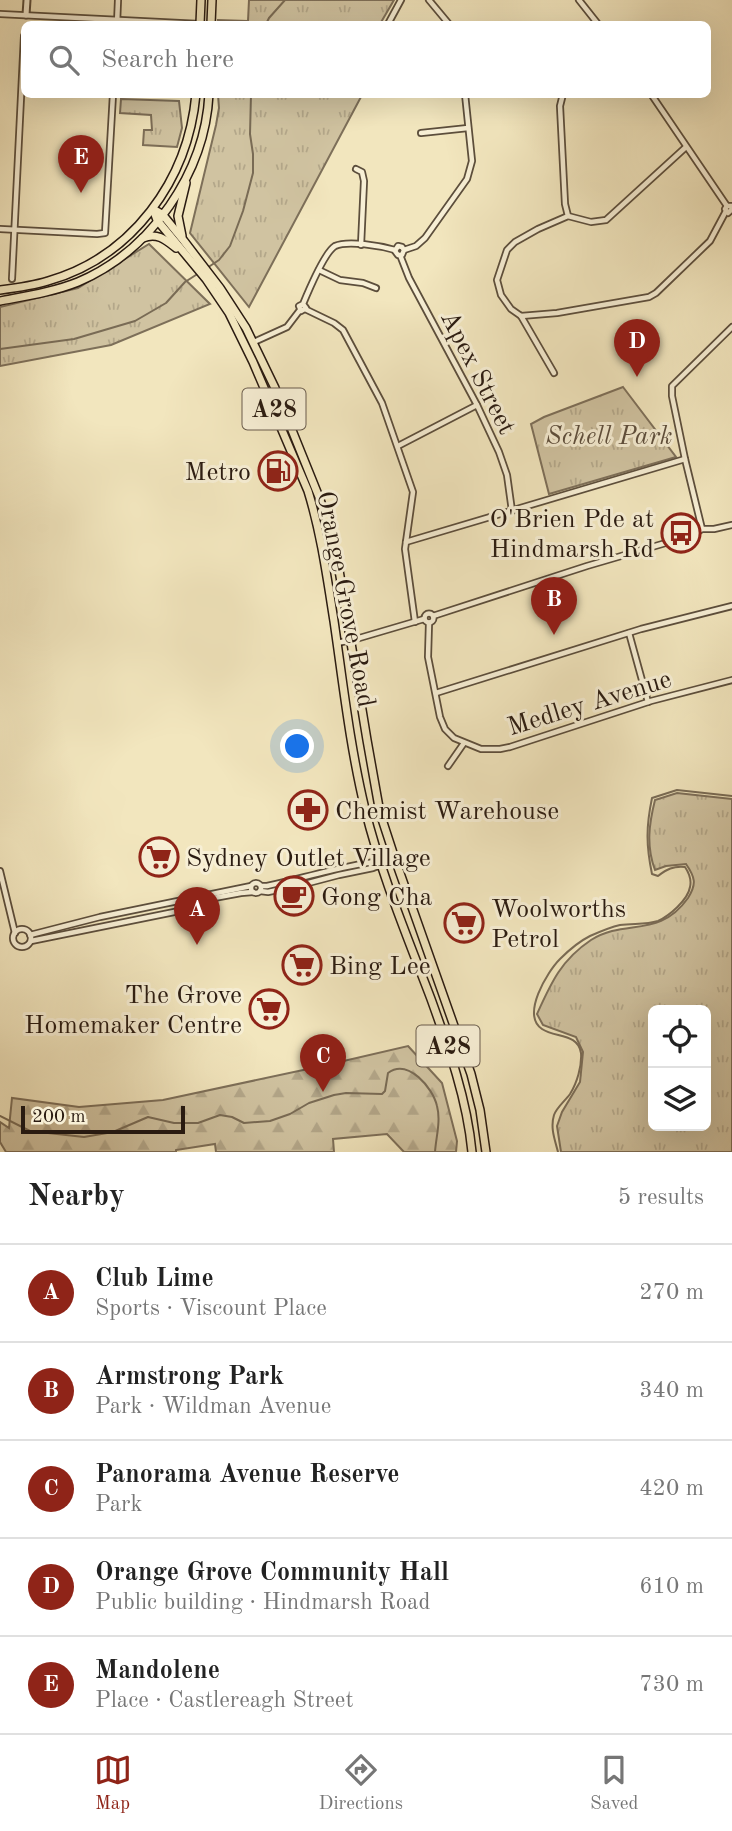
<!DOCTYPE html>
<html lang="en">
<head>
<meta charset="utf-8">
<style>
	body { margin:0; font-family:"Old Standard TT",serif; background:#f6f6f6; color:#222 }
	.controls { position:absolute; right:21px; bottom:21px; display:grid; overflow:hidden; border-radius:10px; box-shadow:0 7px 28px #0002 }
	.controls button { width:63px; height:63px; display:grid; place-items:center; padding:0; border:0; border-bottom:2px solid #e0e0e0; background:#fff; color:#222; font:35px sans-serif }
	.scale { position:absolute; left:21px; bottom:18px; width:164px; box-sizing:border-box; padding-left:7px; border:4px solid #2a1b11; border-top:0; font-size:19px; line-height:24px; white-space:nowrap; color:#2a1b11; -webkit-text-stroke:5px #f7efd5; paint-order:stroke }
	.you { position:absolute; left:298px; top:747px; width:24px; height:24px; margin:-18px; border:5px solid #fff; border-radius:50%; background:#1a73e8; box-shadow:0 0 0 10px #1a73e833 }
	.badge { display:grid; place-items:center; width:46px; height:46px; border-radius:50%; background:#8f2418; color:#fff; font-size:23px; font-weight:700 }
	.pin { position:absolute; translate:-50% -58px; filter:drop-shadow(0 2px 4px #0008) }
	.pin::after { content:''; position:absolute; top:37px; width:24px; height:21px; background:inherit; clip-path:polygon(0 0,100% 0,50% 100%) }
	.list { margin:0; padding:0; list-style:none }
	h2 { display:flex; justify-content:space-between; align-items:center; height:91px; margin:0; padding:0 28px; font-size:30px }
	h2 small { font-size:23px; font-weight:400; color:#767676 }
	.list li { display:grid; grid-template-columns:46px 1fr auto; gap:21px; align-items:center; box-sizing:border-box; height:98px; padding:0 28px; border-top:2px solid #e0e0e0 }
	.list b { display:block; font-size:26px; white-space:nowrap }
	.list p { margin:0; font-size:23px; white-space:nowrap; color:#767676 }
	.list em { font-size:23px; font-style:normal; color:#767676 }
	.icon { flex:none; width:38px; height:38px; fill:none; stroke:currentColor; stroke-width:2; stroke-linecap:round; stroke-linejoin:round }
	.map { position:relative; flex:none; width:732px; height:1152px; overflow:hidden }
	.search { position:absolute; background:#fff; box-shadow:0 7px 28px #0002; left:21px; right:21px; top:21px; height:77px; display:flex; align-items:center; gap:18px; box-sizing:border-box; padding:0 24px; border-radius:10px; color:#767676; font-size:26px }
	.sheet { height:581px; background:#fff }
	nav { display:flex; justify-content:space-around; align-items:center; box-sizing:border-box; height:98px; border-top:2px solid #e0e0e0; background:#fff; font-size:19px; color:#767676 }
	nav a { display:grid; justify-items:center; gap:4px }
	nav .on { color:#8f2418 }
	.map>svg:first-child { display:block }
	.grass { fill:url(#grass-tufts); stroke:#7d6f59; stroke-width:2; fill-rule:evenodd }
	.forest { fill:url(#forest-firs); stroke:#7d6f59; stroke-width:2 }
	.lines { fill:none; stroke-linecap:round; stroke-linejoin:round }
	.stream { stroke:#796b55; stroke-width:2 }
	.minor-casing { stroke:#5c4e3c; stroke-width:8 }
	.tertiary-casing { stroke:#5c4e3c; stroke-width:9 }
	.trunk-casing { stroke:#2a1b11; stroke-width:10 }
	.minor { stroke:#f7efd5; stroke-width:4.5 }
	.tertiary { stroke:#f7efd5; stroke-width:5 }
	.trunk { stroke:#f2e6be; stroke-width:7 }
	.labels { text-anchor:middle; stroke-width:6; stroke-linejoin:round; paint-order:stroke }
	.shield { fill:#f7efd5; stroke:#685b4c; stroke-width:2 }
	.shield-label { font-size:24px; font-weight:bold; fill:#2a1b11 }
	.street-label { font-size:26px; fill:#2a1b11; stroke:#f7efd5 }
	.park-label { font-size:26px; font-style:italic; fill:#5c4d3c; stroke:#f7efd5 }
	.poi-label { font-size:26px; fill:#2a1b11; stroke:#f7efd5; text-anchor:start }
</style>
</head>
<body>
<div class="map">
<svg width="732" height="1152" viewBox="0 0 732 1152">
	<defs>
		<pattern id="grass-tufts" width="24" height="20" patternUnits="userSpaceOnUse" patternTransform="scale(1.75)"><rect width="24" height="20" fill="#d0c3a1"/><path d="M3 7l-1-3M5 7V3M7 7l1-3M15 17l-1-3M17 17v-4M19 17l1-3" fill="none" stroke="#b3a78a"/></pattern>
		<pattern id="forest-firs" width="22" height="20" patternUnits="userSpaceOnUse" patternTransform="scale(1.75)"><rect width="22" height="20" fill="#d0c3a1"/><path d="M5 1l3.5 6h-7zM16 11l3.5 6h-7z" fill="#b3a78a"/></pattern>
	</defs>
	<rect width="100%" height="100%" fill="#f2e6be"/>
	<filter id="stains"><feTurbulence type="fractalNoise" baseFrequency=".00286" numOctaves="4"/><feColorMatrix values="0 0 0 0 .2 0 0 0 0 .09 0 0 0 0 .02 0 0 0 .5 -.17"/></filter>
	<radialGradient id="worn" r=".72"><stop offset=".6" stop-color="#630" stop-opacity="0"/><stop offset="1" stop-color="#630" stop-opacity=".3"/></radialGradient>
	<g class="grass">
		<polygon points="249,0 394,0 380,24 218,24 218,20 248,21"/>
		<polygon points="218,95 362,95 249,307 190,233 216,125 219,108"/>
		<polygon points="121,99 179,101 182,128 177,147 143,145 144,130 152,130 151,115 120,113"/>
		<polygon points="149,244 210,304 111,345 0,366 0,307 78,288"/>
		<polygon points="623,387 676,457 549,494 531,424 544,417"/>
		<path d="M 677,793 L 732,799 L 732,1152 L 561,1152 L 557,1126 L 562,1112 L 580,1082 L 583,1052 L 576,1037 L 543,1025 L 537,1014 C 551,983 561,960 591,940 C 626,918 659,939 688,898 C 697,884 695,877 686,864 L 666,866 L 655,870 C 646,846 649,824 655,800 ZM 653,1010 L 706,1010 L 706,1126 L 653,1126 Z"/>
	</g>
	<polygon class="forest" points="408,1046 442,1083 457,1141 456,1152 404,1152 387,1134 333,1139 334,1152 216,1152 215,1144 176,1150 176,1152 6,1152 0,1142 0,1122 9,1128 12,1098 79,1107 163,1100 322,1066"/>
	<g class="lines">
		<g class="stream">
			<polyline points="266,24 269,18 285,0"/>
			<polyline points="207,268 219,260 230,246 243,211 253,173 253,154 250,134 251,94"/>
			<polyline points="0,349 74,339 135,321 166,303 185,282 199,273"/>
			<path d="M 0,1116 L 30,1131 L 84,1137 L 113,1132 L 148,1117 L 174,1123 L 198,1123 L 220,1115 L 232,1117 L 244,1123 L 270,1121 L 290,1114 L 309,1103 L 334,1095 L 346,1093 L 382,1094 L 385,1091 L 388,1073 C 408,1058 433,1088 437,1106 C 441,1121 436,1137 435,1152"/>
			<path d="M 558,1152 C 555,1140 550,1128 554,1115 C 557,1107 565,1101 570,1094 C 577,1083 582,1066 581,1053 C 578,1033 555,1038 542,1029 C 521,1015 547,972 560,959 C 568,951 580,941 590,936 C 599,932 611,927 620,925 C 633,923 645,925 658,921 C 669,916 688,900 690,887 C 692,879 689,873 685,867 C 673,866 667,869 658,876 L 652,874 C 646,845 646,827 652,798 L 677,790 L 732,796"/>
		</g>
		<g class="minor-casing">
			<g id="minor">
				<polyline points="429,0 449,24"/>
				<polyline points="579,0 598,24"/>
				<polyline points="0,14 200,24"/>
				<polyline points="117,24 118,0"/>
				<polyline points="388,24 401,0"/>
				<polyline points="563,94 560,106 565,204 568,216"/>
				<polyline points="651,94 727,206"/>
				<polyline points="421,133 468,128"/>
				<polyline points="686,147 606,220 591,222 568,216 538,229 515,242 507,250 497,280 501,295 511,309 521,316 557,313 649,297 656,293 710,241 726,211"/>
				<polyline points="356,169 362,172 364,181 361,245"/>
				<polyline points="732,206 727,206 725,209 728,213 732,209"/>
				<polyline points="0,229 97,234 105,233 113,94"/>
				<polyline points="404,250 402,247 398,246 395,251 398,255 402,255 404,250 416,246 425,238 467,179 472,161 465,94"/>
				<polyline points="400,255 409,278 477,405 499,452 507,475 512,511"/>
				<polyline points="319,270 340,280 363,283 376,288"/>
				<polyline points="12,279 24,36"/>
				<path d="M 303,304 L 306,308 L 301,311 L 299,306 L 303,304 C 308,292 325,252 335,246 C 348,240 381,246 395,250"/>
				<polyline points="305,309 334,323 343,330 382,403 413,492 405,549 415,622"/>
				<polyline points="521,316 554,373"/>
				<polyline points="254,342 287,327 300,310"/>
				<polyline points="398,446 477,405"/>
				<polyline points="702,529 685,459 672,396 672,386 732,327"/>
				<polyline points="406,542 685,459"/>
				<circle cx="429" cy="618" r="4.5"/>
				<polyline points="433,616 587,566 693,535 702,529 714,529 732,525"/>
				<polyline points="429,623 428,657 440,717 445,729 454,738 481,749 500,749 510,747 651,701 732,680"/>
				<polyline points="629,633 648,702"/>
				<polyline points="337,643 356,639 424,619"/>
				<polyline points="436,693 641,629 732,606"/>
				<polyline points="448,766 464,743"/>
				<polyline points="0,871 15,933"/>
				<circle cx="256" cy="888" r="5"/>
				<path d="M 261,886 L 267,886 C 308,877 348,864 390,860"/>
				<polyline points="260,891 268,892 301,885 339,875 373,868 395,859"/>
				<circle cx="22" cy="938" r="9"/>
				<polyline points="30,935 100,917 251,886"/>
				<polyline points="31,941 189,909 214,898 241,893 253,892"/>
			</g>
		</g>
		<g class="tertiary-casing">
			<polyline id="tertiary" points="26,15 27,0"/>
		</g>
		<g class="trunk-casing">
			<g id="trunk">
				<polyline points="200,24 201,0"/>
				<polyline points="211,24 212,0"/>
				<polyline points="153,209 162,214 184,241 220,288 246,328 275,388 319,497 328,523 337,558 367,740 380,813 395,859 471,1074 480,1110 486,1152"/>
				<path d="M 153,209 L 157,220 L 206,279 L 229,313 L 253,362 L 308,491 C 321,533 327,577 334,621 C 343,683 350,747 365,809 C 381,874 407,936 431,999 C 449,1049 467,1099 472,1152"/>
				<polyline points="182,236 178,216 186,183"/>
				<path d="M 143,238 C 157,232 166,240 176,248"/>
				<path d="M 0,290 C 16,288 32,286 48,281 C 132,257 188,181 196,94"/>
				<path d="M 0,301 C 26,296 53,292 78,282 C 151,251 205,173 209,94"/>
			</g>
		</g>
		<use href="#minor" class="minor"/>
		<use href="#tertiary" class="tertiary"/>
		<use href="#trunk" class="trunk"/>
	</g>
	<defs>
		<g id="fuel-ring" transform="scale(2.0125)"><circle r="9.5" fill="#f7efd5" stroke="#8f2418" stroke-width="1.5"/><path d="M-5.5-6h7V0h2V4h1.3V-2.5L3-4.5l.8-.8L6-3V5H2.5V1h-1V6h-7ZM-4.2-4.7v3.2H.2V-4.7Z" fill="#8f2418"/></g>
		<g id="bus-ring" transform="scale(2.0125)"><circle r="9.5" fill="#f7efd5" stroke="#8f2418" stroke-width="1.5"/><path d="M-5-6H5V4H4V6H2V4H-2V6H-4V4H-5ZM-3.5-4V0h7V-4ZM-3.5 1.2v1.5H-2V1.2ZM2 1.2v1.5H3.5V1.2Z" fill="#8f2418"/></g>
		<g id="pharmacy-ring" transform="scale(2.0125)"><circle r="9.5" fill="#f7efd5" stroke="#8f2418" stroke-width="1.5"/><path d="M-2-6h4v4h4v4h-4v4h-4v-4h-4v-4h4Z" fill="#8f2418"/></g>
		<g id="supermarket-ring" transform="scale(2.0125)"><circle r="9.5" fill="#f7efd5" stroke="#8f2418" stroke-width="1.5"/><path d="M-6-5.5h2.5l.6 2H6L4.5 2H-2.5L-4.4-4H-6ZM-1.5 3.2a1.3 1.3 0 1 0 .1 0ZM3 3.2a1.3 1.3 0 1 0 .1 0Z" fill="#8f2418"/></g>
		<g id="cafe-ring" transform="scale(2.0125)"><circle r="9.5" fill="#f7efd5" stroke="#8f2418" stroke-width="1.5"/><path d="M-5.5-4.5H6V0H3Q3 3.5 0 3.5H-2.5Q-5.5 3.5-5.5 0ZM3-3.2v2h1.7v-2ZM-6 4.5H4V6H-6Z" fill="#8f2418"/></g>
	</defs>
	<g fill-rule="evenodd">
		<use href="#fuel-ring" x="278" y="471"/>
		<use href="#bus-ring" x="681" y="533"/>
		<use href="#pharmacy-ring" x="308" y="810"/>
		<use href="#supermarket-ring" x="159" y="857"/>
		<use href="#cafe-ring" x="294" y="896"/>
		<use href="#supermarket-ring" x="464" y="923"/>
		<use href="#supermarket-ring" x="302" y="965"/>
		<use href="#supermarket-ring" x="269" y="1009"/>
	</g>
	<g class="labels">
		<g class="shield">
			<rect x="242.5" y="388.5" width="63" height="41" rx="5"/>
			<rect x="416.5" y="1025.5" width="63" height="41" rx="5"/>
		</g>
		<g class="shield-label">
			<text x="274" y="417">A28</text>
			<text x="448" y="1054">A28</text>
		</g>
		<g class="street-label">
			<text transform="translate(479 372) rotate(63)" y="9">Apex Street</text>
			<text transform="translate(347 599) rotate(79)" y="9">Orange Grove Road</text>
			<text transform="translate(589 702) rotate(-17)" y="9">Medley Avenue</text>
		</g>
		<g class="park-label">
			<text x="609" y="444">Schell Park</text>
		</g>
		<g class="poi-label">
			<text x="251" y="480" text-anchor="end">Metro</text>
			<text x="654" y="527" text-anchor="end">O'Brien Pde at<tspan x="654" dy="30">Hindmarsh Rd</tspan></text>
			<text x="335" y="819">Chemist Warehouse</text>
			<text x="186" y="866">Sydney Outlet Village</text>
			<text x="321" y="905">Gong Cha</text>
			<text x="491" y="917">Woolworths<tspan x="491" dy="30">Petrol</tspan></text>
			<text x="329" y="974">Bing Lee</text>
			<text x="242" y="1003" text-anchor="end">The Grove<tspan x="242" dy="30">Homemaker Centre</tspan></text>
		</g>
	</g>
	<rect width="100%" height="100%" filter="url(#stains)"/>
	<rect width="100%" height="100%" fill="url(#worn)"/>
</svg>
<div class="controls">
<button><svg class="icon" aria-label="locate" viewBox="0 0 24 24"><circle cx="12" cy="12" r="6"/><path d="M12 2v4M12 18v4M2 12h4M18 12h4"/></svg></button>
<button><svg class="icon" aria-label="layers" viewBox="0 0 24 24"><path d="M12 4l9 5-9 5-9-5zM3 14l9 5 9-5"/></svg></button>
</div>
<div class="scale">200 m</div>
<div class="you"></div>
<div class="pin badge" style="left:197px;top:945px">A</div>
<div class="pin badge" style="left:554px;top:635px">B</div>
<div class="pin badge" style="left:323px;top:1092px">C</div>
<div class="pin badge" style="left:637px;top:377px">D</div>
<div class="pin badge" style="left:81px;top:193px">E</div>
<div class="search"><svg class="icon" aria-label="search" viewBox="0 0 24 24"><circle cx="10" cy="10" r="6"/><path d="M15 15l6 6"/></svg>Search here</div>
</div>
<section class="sheet">
<h2>Nearby<small>5 results</small></h2>
<ul class="list">
<li><span class="badge">A</span><div><b>Club Lime</b><p>Sports · Viscount Place</p></div><em>270 m</em></li>
<li><span class="badge">B</span><div><b>Armstrong Park</b><p>Park · Wildman Avenue</p></div><em>340 m</em></li>
<li><span class="badge">C</span><div><b>Panorama Avenue Reserve</b><p>Park</p></div><em>420 m</em></li>
<li><span class="badge">D</span><div><b>Orange Grove Community Hall</b><p>Public building · Hindmarsh Road</p></div><em>610 m</em></li>
<li><span class="badge">E</span><div><b>Mandolene</b><p>Place · Castlereagh Street</p></div><em>730 m</em></li>
</ul>
</section>
<nav>
<a class="on"><svg class="icon" aria-label="map" viewBox="0 0 24 24"><path d="M3 6l6-2 6 2 6-2v14l-6 2-6-2-6 2zM9 4v14M15 6v14"/></svg>Map</a>
<a><svg class="icon" aria-label="directions" viewBox="0 0 24 24"><path d="M12 3l9 9-9 9-9-9zM9 14v-3h6M13 9l2 2-2 2"/></svg>Directions</a>
<a><svg class="icon" aria-label="saved" viewBox="0 0 24 24"><path d="M7 4h10v16l-5-4-5 4z"/></svg>Saved</a>
</nav>
</body>
</html>
